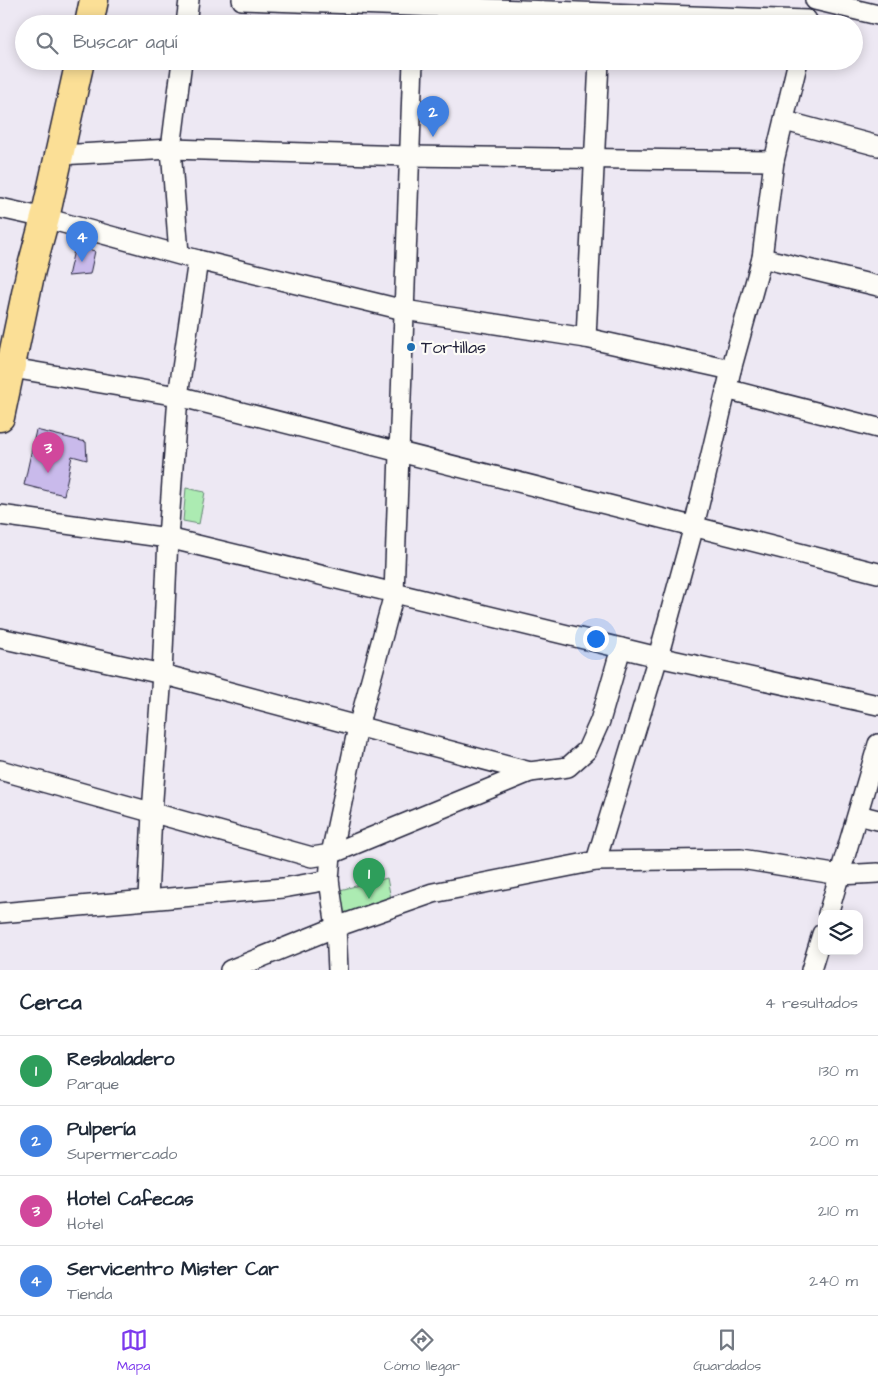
<!DOCTYPE html>
<html lang="es">
<head>
<meta charset="utf-8">
<style>
	body { margin:0; font-family:"Architects Daughter",sans-serif; background:#f6f6f7; color:#1f2937 }
	.controls { position:absolute; right:15px; bottom:15px; display:grid; overflow:hidden; border-radius:10px; box-shadow:0 2px 12px #0003 }
	.controls button { width:45px; height:45px; display:grid; place-items:center; padding:0; border:0; border-bottom:1px solid #e0e1e3; background:#fff; color:#1f2937; font:25px sans-serif }
	.you { position:absolute; left:595px; top:638px; width:18px; height:18px; margin:-12px; border:4px solid #fff; border-radius:50%; background:#1a73e8; box-shadow:0 0 0 8px #1a73e833 }
	.badge { display:grid; place-items:center; width:32px; height:32px; border-radius:50%; background:#7c3aed; color:#fff; font-size:16px; font-weight:700 }
	.pin { position:absolute; translate:-50% -41px; filter:drop-shadow(0 1px 2px #0008) }
	.pin::after { content:''; position:absolute; top:26px; width:18px; height:15px; background:inherit; clip-path:polygon(0 0,100% 0,50% 100%) }
	.list { margin:0; padding:0; list-style:none }
	h2 { display:flex; justify-content:space-between; align-items:center; height:65px; margin:0; padding:0 20px; font-size:21px }
	h2 small { font-size:16px; font-weight:400; color:#747a83 }
	.list li { display:grid; grid-template-columns:32px 1fr auto; gap:15px; align-items:center; box-sizing:border-box; height:70px; padding:0 20px; border-top:1px solid #e0e1e3 }
	.list b { display:block; font-size:19px; white-space:nowrap }
	.list p { margin:0; font-size:16px; white-space:nowrap; color:#747a83 }
	.list em { font-size:16px; font-style:normal; color:#747a83 }
	.icon { flex:none; width:28px; height:28px; fill:none; stroke:currentColor; stroke-width:2; stroke-linecap:round; stroke-linejoin:round }
	.map { position:relative; flex:none; width:878px; height:970px; overflow:hidden }
	.search { position:absolute; background:#fff; box-shadow:0 2px 12px #0003; left:15px; right:15px; top:15px; height:55px; display:flex; align-items:center; gap:12px; box-sizing:border-box; padding:0 18px; border-radius:28px; color:#747a83; font-size:19px }
	.sheet { height:345px; background:#fff }
	nav { display:flex; justify-content:space-around; align-items:center; box-sizing:border-box; height:70px; border-top:1px solid #e0e1e3; background:#fff; font-size:14px; color:#747a83 }
	nav a { display:grid; justify-items:center; gap:2px }
	nav .on { color:#7c3aed }
	.map>svg:first-child { display:block }
	.green { fill:#acebb2; stroke:#678676 }
	.building { fill:#c9baeb; stroke:#22223b }
	.lines { fill:none; stroke-linecap:round; stroke-linejoin:round }
	.minor-casing { stroke:#22223b; stroke-width:22 }
	.trunk-casing { stroke:#22223b; stroke-width:31 }
	.minor { stroke:#fdfcf7; stroke-width:19 }
	.trunk { stroke:#fbdf96; stroke-width:28 }
	.poi-dot { fill:#1f6fb2; stroke:#fdfcf7; stroke-width:2 }
	.labels { text-anchor:middle; stroke-width:4.5; stroke-linejoin:round; paint-order:stroke }
	.poi-label { font-size:18px; fill:#22223b; stroke:#fdfcf7; text-anchor:start }
</style>
</head>
<body>
<div class="map">
<svg width="878" height="970" viewBox="0 0 878 970">
	<rect width="100%" height="100%" fill="#ede8f3"/>
	<filter id="ink" filterUnits="userSpaceOnUse"><feTurbulence type="fractalNoise" baseFrequency=".02" numOctaves="2"/><feDisplacementMap in="SourceGraphic" scale="10" xChannelSelector="R" yChannelSelector="G"/><feConvolveMatrix kernelMatrix="1 2 1 2 8 2 1 2 1" color-interpolation-filters="sRGB"/></filter>
	<g filter="url(#ink)">
		<g class="green">
			<polygon points="186,488 205,492 199,524 183,521"/>
			<polygon points="387,878 391,899 345,917 340,890"/>
		</g>
		<g class="building">
			<polygon points="75,246 95,251 90,274 68,276"/>
			<polygon points="36,430 86,442 87,460 72,456 64,495 24,485"/>
		</g>
		<g class="lines">
			<g class="minor-casing">
				<g id="minor">
					<polyline points="242,0 807,20"/>
					<polyline points="815,0 878,15"/>
					<polyline points="186,24 189,0"/>
					<polyline points="785,121 878,146"/>
					<polyline points="59,155 171,149 409,156 774,161"/>
					<polyline points="0,208 45,218 198,260 404,310 586,338 731,370"/>
					<polyline points="179,254 171,149 182,61"/>
					<polyline points="762,258 878,286"/>
					<polyline points="586,338 599,61"/>
					<polyline points="0,366 178,396 878,573"/>
					<polyline points="726,389 878,428"/>
					<polyline points="0,515 168,538 658,657 878,705"/>
					<polyline points="0,638 162,674 530,772"/>
					<polyline points="0,770 312,857 331,854 530,772 568,767 587,750 600,721 621,648"/>
					<polyline points="858,815 878,820"/>
					<polyline points="596,861 658,657 694,526 731,370 762,258 774,161 798,61"/>
					<polyline points="148,899 152,813 162,674 168,538 178,396 198,260"/>
					<polyline points="0,913 283,888 329,880"/>
					<polyline points="828,914 878,744"/>
					<polyline points="230,970 336,927 433,893 596,861 741,859 840,875 878,873"/>
					<polyline points="338,970 336,927 329,880 331,854 358,727 394,594 413,61"/>
					<polyline points="811,970 822,934"/>
				</g>
			</g>
			<g class="trunk-casing">
				<g id="trunk">
					<polyline points="89,24 94,0"/>
					<polyline points="0,417 31,270 45,218 80,61"/>
				</g>
			</g>
			<use href="#minor" class="minor"/>
			<use href="#trunk" class="trunk"/>
		</g>
	</g>
	<circle class="poi-dot" cx="411" cy="347" r="5"/>
	<g class="labels">
		<g class="poi-label">
			<text x="421" y="353">Tortillas</text>
		</g>
	</g>
</svg>
<div class="controls">
<button><svg class="icon" aria-label="layers" viewBox="0 0 24 24"><path d="M12 4l9 5-9 5-9-5zM3 14l9 5 9-5"/></svg></button>
</div>
<div class="you"></div>
<div class="pin badge" style="left:369px;top:899px;background:#2e9e5b">1</div>
<div class="pin badge" style="left:433px;top:137px;background:#3f7fe0">2</div>
<div class="pin badge" style="left:48px;top:473px;background:#d1479c">3</div>
<div class="pin badge" style="left:82px;top:262px;background:#3f7fe0">4</div>
<div class="search"><svg class="icon" aria-label="search" viewBox="0 0 24 24"><circle cx="10" cy="10" r="6"/><path d="M15 15l6 6"/></svg>Buscar aquí</div>
</div>
<section class="sheet">
<h2>Cerca<small>4 resultados</small></h2>
<ul class="list">
<li><span class="badge" style="background:#2e9e5b">1</span><div><b>Resbaladero</b><p>Parque</p></div><em>130 m</em></li>
<li><span class="badge" style="background:#3f7fe0">2</span><div><b>Pulpería</b><p>Supermercado</p></div><em>200 m</em></li>
<li><span class="badge" style="background:#d1479c">3</span><div><b>Hotel Cafecas</b><p>Hotel</p></div><em>210 m</em></li>
<li><span class="badge" style="background:#3f7fe0">4</span><div><b>Servicentro Mister Car</b><p>Tienda</p></div><em>240 m</em></li>
</ul>
</section>
<nav>
<a class="on"><svg class="icon" aria-label="map" viewBox="0 0 24 24"><path d="M3 6l6-2 6 2 6-2v14l-6 2-6-2-6 2zM9 4v14M15 6v14"/></svg>Mapa</a>
<a><svg class="icon" aria-label="directions" viewBox="0 0 24 24"><path d="M12 3l9 9-9 9-9-9zM9 14v-3h6M13 9l2 2-2 2"/></svg>Cómo llegar</a>
<a><svg class="icon" aria-label="saved" viewBox="0 0 24 24"><path d="M7 4h10v16l-5-4-5 4z"/></svg>Guardados</a>
</nav>
</body>
</html>
